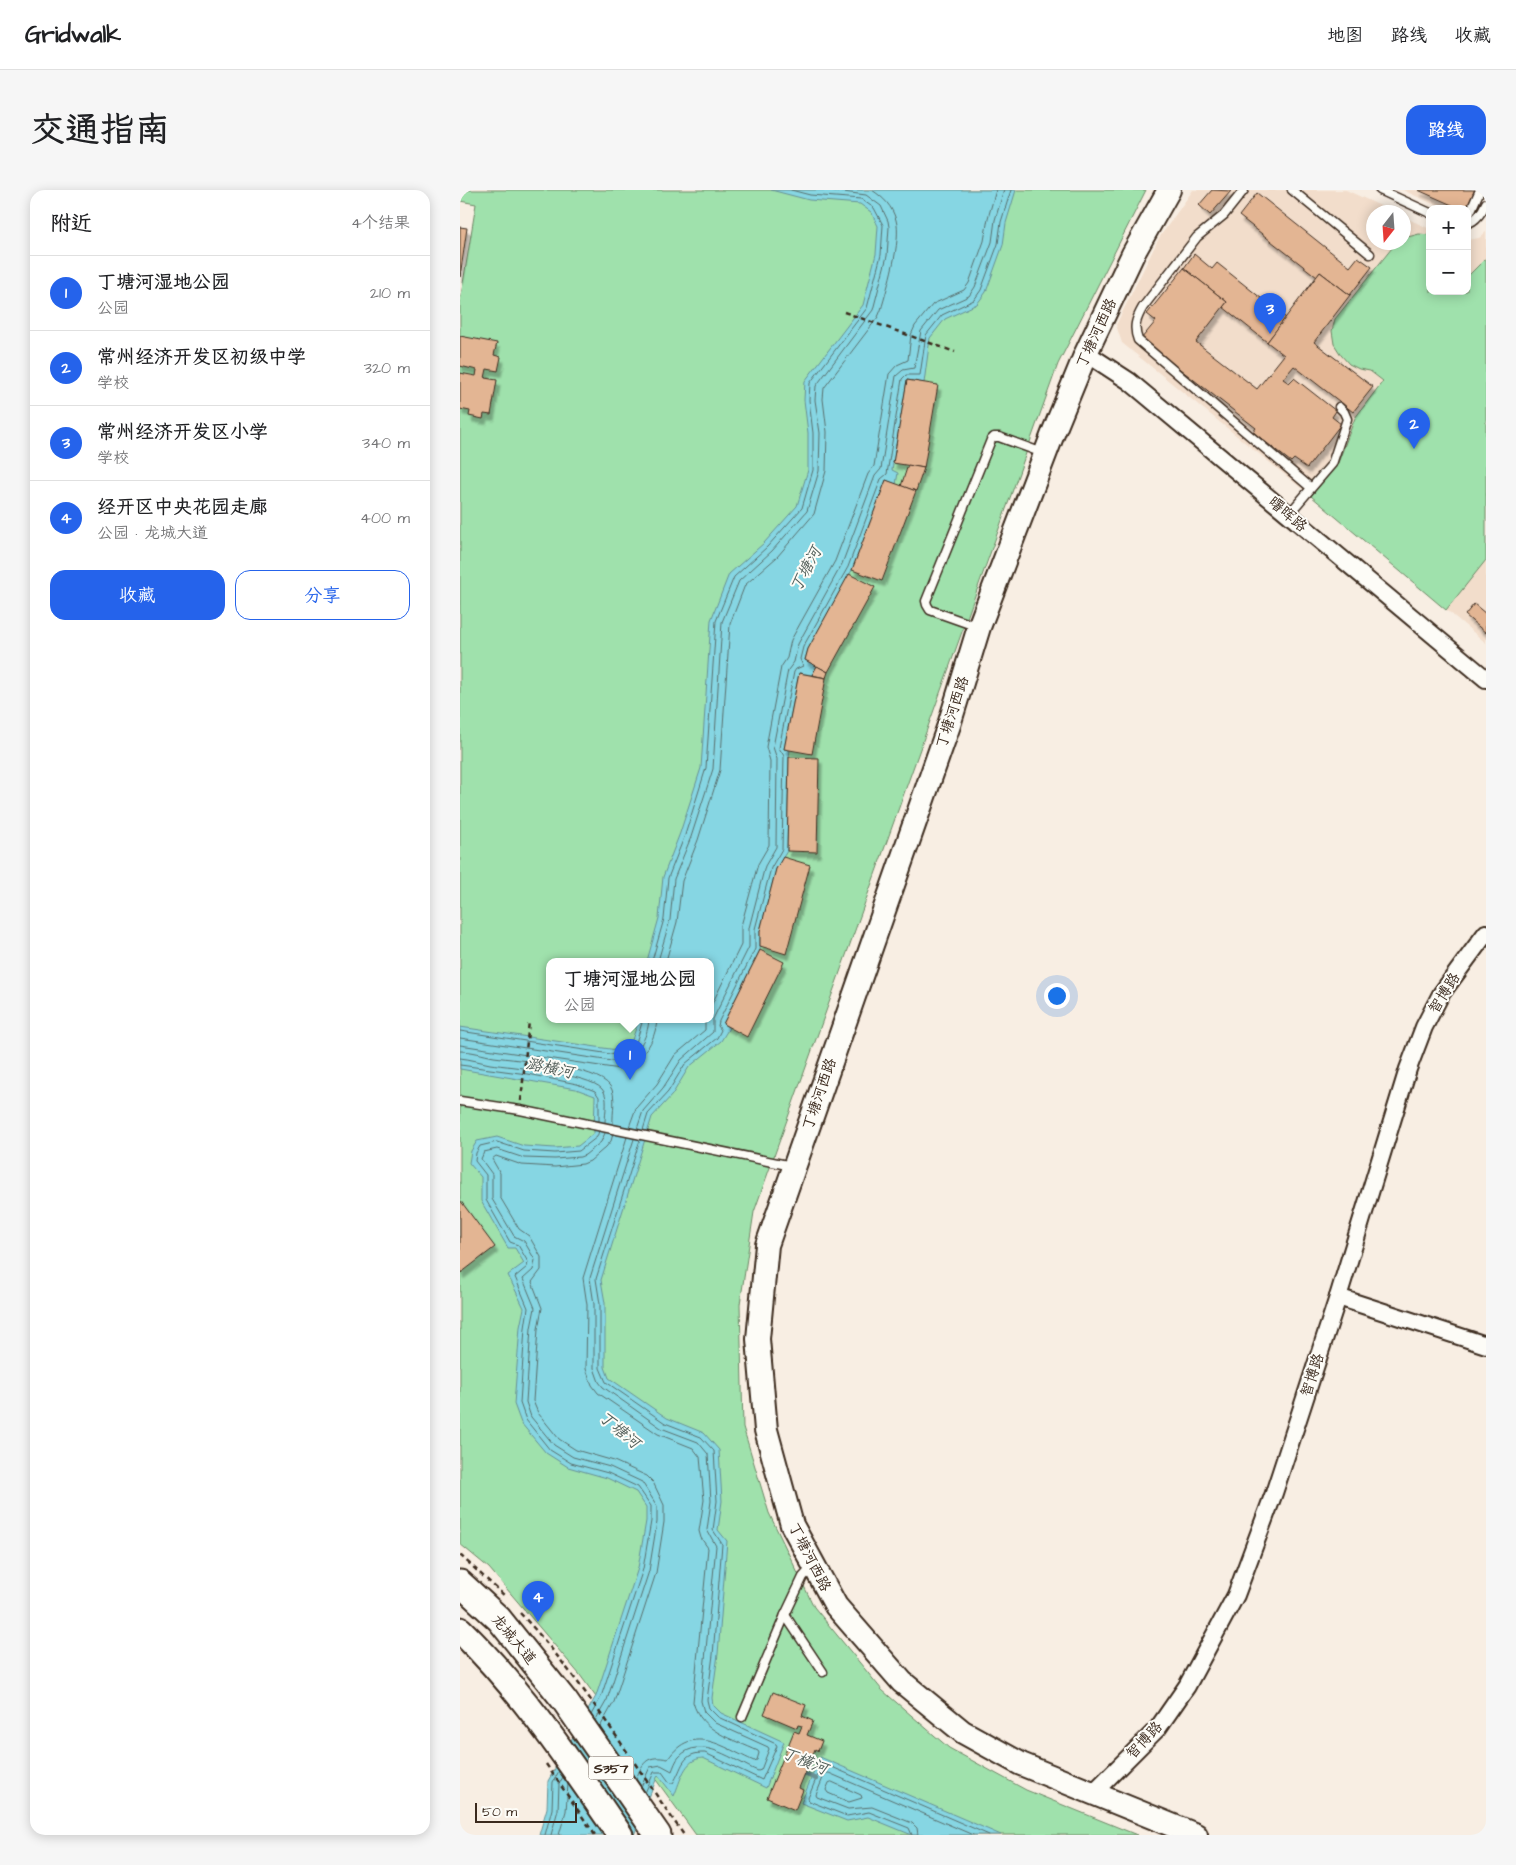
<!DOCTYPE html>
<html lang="zh">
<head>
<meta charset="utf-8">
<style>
	body { margin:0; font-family:"Architects Daughter","LXGW WenKai TC",sans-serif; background:#f6f6f6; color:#202124 }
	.controls { position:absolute; right:15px; top:15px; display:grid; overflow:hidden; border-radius:10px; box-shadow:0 2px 12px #0003 }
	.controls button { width:45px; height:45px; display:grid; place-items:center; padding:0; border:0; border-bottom:1px solid #e0e0e0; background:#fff; color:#202124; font:25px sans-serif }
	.compass { position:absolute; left:906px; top:15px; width:45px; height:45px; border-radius:50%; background:#fff; box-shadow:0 2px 12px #0003; rotate:197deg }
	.scale { position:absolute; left:15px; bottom:12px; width:102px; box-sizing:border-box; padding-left:5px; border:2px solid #3b2a1e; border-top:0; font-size:14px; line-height:18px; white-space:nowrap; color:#3b2a1e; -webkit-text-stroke:4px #fdfcf7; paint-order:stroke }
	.you { position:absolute; left:596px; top:805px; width:18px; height:18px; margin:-12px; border:4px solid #fff; border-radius:50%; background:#1a73e8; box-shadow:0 0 0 8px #1a73e833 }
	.badge { display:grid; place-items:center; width:32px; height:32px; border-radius:50%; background:#2563eb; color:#fff; font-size:16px; font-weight:700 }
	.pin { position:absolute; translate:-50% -41px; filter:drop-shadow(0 1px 2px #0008) }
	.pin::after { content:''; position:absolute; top:26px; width:18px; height:15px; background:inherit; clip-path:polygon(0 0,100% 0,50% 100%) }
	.popup { position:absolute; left:86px; top:768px; width:168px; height:65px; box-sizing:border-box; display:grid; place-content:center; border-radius:10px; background:#fff; filter:drop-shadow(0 1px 4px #0005); font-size:16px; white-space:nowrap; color:#757577 }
	.popup b { font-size:19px; color:#202124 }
	.popup::after { content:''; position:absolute; left:50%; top:100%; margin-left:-10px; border:10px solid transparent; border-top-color:#fff }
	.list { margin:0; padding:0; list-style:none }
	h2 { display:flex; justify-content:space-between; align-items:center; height:65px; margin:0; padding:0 20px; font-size:21px }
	h2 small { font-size:16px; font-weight:400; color:#757577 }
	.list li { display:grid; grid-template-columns:32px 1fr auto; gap:15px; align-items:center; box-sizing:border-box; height:75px; padding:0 20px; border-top:1px solid #e0e0e0 }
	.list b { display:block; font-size:19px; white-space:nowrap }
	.list p { margin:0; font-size:16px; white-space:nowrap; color:#757577 }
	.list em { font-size:16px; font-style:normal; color:#757577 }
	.actions { display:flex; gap:10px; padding:15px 20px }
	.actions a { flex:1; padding:11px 0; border:1px solid #2563eb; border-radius:15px; text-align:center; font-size:18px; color:#2563eb }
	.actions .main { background:#2563eb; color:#fff }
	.map { position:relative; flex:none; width:1026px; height:1645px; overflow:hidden; border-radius:15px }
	header { display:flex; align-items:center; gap:30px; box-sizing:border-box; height:70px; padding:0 25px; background:#fff; border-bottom:1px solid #e0e0e0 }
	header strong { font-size:24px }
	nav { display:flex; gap:28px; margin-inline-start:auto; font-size:18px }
	.intro { display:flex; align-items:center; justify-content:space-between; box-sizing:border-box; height:120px; padding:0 30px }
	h1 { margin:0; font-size:35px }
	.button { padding:12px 22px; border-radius:15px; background:#2563eb; color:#fff; font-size:18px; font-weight:700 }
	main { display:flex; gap:30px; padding:0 30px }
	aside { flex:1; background:#fff; border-radius:15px; box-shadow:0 2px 12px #0003 }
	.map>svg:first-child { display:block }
	.built { fill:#f2ddcb }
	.green { fill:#9fe1ac; stroke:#6d8665; fill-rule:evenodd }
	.water { fill:#86d6e3; stroke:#689194 }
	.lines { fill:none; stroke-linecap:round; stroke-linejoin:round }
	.shore { stroke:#596f6d; stroke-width:1 }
	.stream { stroke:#689194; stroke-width:4.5 }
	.building { fill:#e3b593; stroke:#3b2a1e; filter:url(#shadow) }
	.lane-casing { stroke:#3b2a1e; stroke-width:11 }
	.street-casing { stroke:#3b2a1e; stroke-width:20 }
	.secondary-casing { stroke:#3b2a1e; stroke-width:26 }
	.primary-casing { stroke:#3b2a1e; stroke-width:29 }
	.path { stroke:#3b2a1e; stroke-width:2.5; stroke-dasharray:5 4; stroke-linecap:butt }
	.lane { stroke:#fdfcf7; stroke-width:8 }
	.street { stroke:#fdfcf7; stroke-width:16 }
	.secondary { stroke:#fdfcf7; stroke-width:22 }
	.primary { stroke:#fdfcf7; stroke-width:25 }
	.labels { text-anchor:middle; stroke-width:4; stroke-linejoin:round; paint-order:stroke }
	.shield { fill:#fdfcf7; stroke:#75695f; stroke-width:1 }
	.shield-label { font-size:14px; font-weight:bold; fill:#3b2a1e }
	.street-label { font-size:15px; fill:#3b2a1e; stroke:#fdfcf7 }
	.water-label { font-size:16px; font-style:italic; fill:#525e59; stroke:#fdfcf7 }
</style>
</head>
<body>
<header>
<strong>Gridwalk</strong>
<nav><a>地图</a><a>路线</a><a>收藏</a></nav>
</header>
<div class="intro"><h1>交通指南</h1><a class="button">路线</a></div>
<main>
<aside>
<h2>附近<small>4个结果</small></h2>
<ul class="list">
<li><span class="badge">1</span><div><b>丁塘河湿地公园</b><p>公园</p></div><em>210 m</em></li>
<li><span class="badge">2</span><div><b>常州经济开发区初级中学</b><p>学校</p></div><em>320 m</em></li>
<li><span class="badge">3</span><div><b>常州经济开发区小学</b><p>学校</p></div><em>340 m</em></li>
<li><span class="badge">4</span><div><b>经开区中央花园走廊</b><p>公园 · 龙城大道</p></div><em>400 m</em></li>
</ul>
<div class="actions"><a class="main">收藏</a><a>分享</a></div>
</aside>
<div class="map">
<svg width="1026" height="1645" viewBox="0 0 1026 1645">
	<defs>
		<filter id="shadow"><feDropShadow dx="3" dy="5.5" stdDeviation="1" flood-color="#0004"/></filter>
	</defs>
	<rect width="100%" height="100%" fill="#f8eee3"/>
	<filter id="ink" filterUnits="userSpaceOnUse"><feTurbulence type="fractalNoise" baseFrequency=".02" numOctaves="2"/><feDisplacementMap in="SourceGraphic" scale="10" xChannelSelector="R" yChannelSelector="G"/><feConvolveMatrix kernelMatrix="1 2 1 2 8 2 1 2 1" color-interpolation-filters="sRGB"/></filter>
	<g filter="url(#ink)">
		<g class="built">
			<polygon points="733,0 886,0 934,22 914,22 914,52 944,52 944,27 970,39 970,101 1007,101 1007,50 1019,48 1026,42 1026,453 851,306 662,153 656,135 699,48"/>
			<polygon points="943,0 1024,0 1014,21 1007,22 1007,19 984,19"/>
		</g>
		<g class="green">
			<path d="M 0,0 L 686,0 L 598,174 L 294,1022 L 280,1114 L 283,1237 L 309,1323 L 354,1417 L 422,1500 L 489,1558 L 566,1600 L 677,1645 L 236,1645 L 120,1485 L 29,1378 L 0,1354 L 0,112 L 16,14 L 0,11 ZM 90,771 L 250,771 L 250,829 L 90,829 Z"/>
			<polygon points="959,44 970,45 970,101 1007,101 1007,87 1026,68 1026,370 986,420 851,306 878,273 895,228 923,191 910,181 899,179 889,174 881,165 874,154 872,141 875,129 936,53 944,52 944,48"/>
		</g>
		<g class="water">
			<path d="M 311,0 L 556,0 L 546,33 L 543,55 L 526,102 L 517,114 L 485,129 L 470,148 L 464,193 L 447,190 L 432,280 L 438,283 L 436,294 L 426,290 L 392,380 L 348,459 L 345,470 L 357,476 L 352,485 L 339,483 L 324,559 L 330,560 L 329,567 L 327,661 L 316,679 L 300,741 L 300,760 L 263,834 L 269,838 L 261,851 L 229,877 L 212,905 L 192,927 L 141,1090 L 145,1113 L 145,1177 L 149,1188 L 207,1228 L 244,1243 L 259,1260 L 262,1311 L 258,1340 L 267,1351 L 258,1464 L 252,1508 L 253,1515 L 261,1523 L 324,1552 L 306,1598 L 243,1568 C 224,1569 221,1590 214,1606 L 198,1585 L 174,1645 L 79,1645 L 87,1618 L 88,1591 L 136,1506 L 178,1378 L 186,1331 L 186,1317 L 176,1302 L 147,1288 L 108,1277 L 86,1263 L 61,1233 L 54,1214 L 60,1137 L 64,1118 L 48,1085 L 64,1073 L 55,1058 L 48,1058 L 21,1011 L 21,987 L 9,973 L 11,961 L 17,951 L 37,947 L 64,956 L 95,958 L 118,956 L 134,943 L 135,906 L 116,899 L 0,879 L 0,837 L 157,860 L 172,850 L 179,829 L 250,829 L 250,771 L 187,771 L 199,728 L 203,687 L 220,643 L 241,578 L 251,430 L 269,384 L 304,353 L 337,316 L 348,280 L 348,243 L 344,210 L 345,191 L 403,115 L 416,64 L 418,36 L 411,22 L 400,14 L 349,10 Z"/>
			<polygon points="360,1567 541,1645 452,1645 408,1627 387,1631 341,1613"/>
		</g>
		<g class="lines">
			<g class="shore">
				<polyline points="192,771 204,729 208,688 225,645 246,578 256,431 274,387 307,357 342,318 353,280 353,243 349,210 350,193 407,118 421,65 423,35 414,18 401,9 350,5 331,0"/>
				<polyline points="198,771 210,730 214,689 231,647 253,579 262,432 279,391 312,361 347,321 359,281 360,243 355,210 356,196 413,120 427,66 429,37 428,31 421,16 406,5 368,0"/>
				<path d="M 206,771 L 217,732 L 222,691 L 238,650 L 260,580 L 270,434 L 285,395 L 317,367 L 354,324 L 366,281 L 367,242 L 363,209 L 364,198 L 418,127 L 421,120 C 427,99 442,50 436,30 C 432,16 424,8 412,0"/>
				<polyline points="250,818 281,755 281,736 298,674 309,655 310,571 306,557 321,477 327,468 331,450 375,371 408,284 414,276 429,184 437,175 448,170 451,145 455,136 473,114 504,100 509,93 524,51 528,28 536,0"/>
				<polyline points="0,841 157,865 176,853 183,829"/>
				<path d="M 0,848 L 158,872 C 177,867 188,848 189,829"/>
				<path d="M 0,855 L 160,879 C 182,872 196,851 197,829"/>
				<path d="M 0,861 C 12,861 23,865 34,867 C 58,870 137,877 150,896 C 157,906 152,922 153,934"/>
				<path d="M 0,868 C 10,869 20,872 30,874 C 52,877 129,884 142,899 C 149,906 145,923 145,932"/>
				<polyline points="0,875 67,884 117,894 135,901 139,907 139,931"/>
				<polyline points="169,937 176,918 197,894 215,865 245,840 245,829"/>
				<polyline points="177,939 183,921 203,898 221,870 253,842 253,829 289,757 289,738 305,676 316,657 317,569 313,557 328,480 334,472 338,454 382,374 415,286 421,279 436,186 443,180 454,178 461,141 478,120 509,106 515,97 532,52 535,30 544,0"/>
				<polyline points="183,940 188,924 208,902 225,874 257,848 261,840 258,836 259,831 295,759 295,739 311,678 322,659 324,566 319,558 334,482 336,479 343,476 340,469 343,457 388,377 421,289 427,284 442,189 446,185 460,185 466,145 482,125 514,110 521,100 538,54 541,32 551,0"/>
				<path d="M 167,947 L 123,1088 L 127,1115 L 126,1179 L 132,1195 L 138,1203 L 198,1244 L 233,1258 L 240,1267 L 244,1310 L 239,1341 L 241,1348 L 248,1358 L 233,1512 C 241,1542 273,1549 298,1561 L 299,1563 L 297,1570 L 294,1571 C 264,1558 233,1532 208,1569 C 188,1565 183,1571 176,1589"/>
				<path d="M 174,949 L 130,1088 L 134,1114 L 134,1178 L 139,1192 L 143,1197 L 201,1238 L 238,1252 L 248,1264 L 251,1311 L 247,1340 L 256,1356 L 241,1511 L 244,1522 L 255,1533 L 308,1557 L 309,1559 L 301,1580 L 298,1581 C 275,1572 241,1543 219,1567 C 216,1570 214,1576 212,1581 L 201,1575 L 190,1577 L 181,1597"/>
				<path d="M 180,950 L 136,1089 L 140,1114 L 140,1178 L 146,1192 L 205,1233 L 241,1247 L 254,1261 L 257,1311 L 253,1340 L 262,1354 L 253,1465 L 247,1510 L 249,1518 L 258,1527 L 316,1554 L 317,1556 L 302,1590 L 245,1563 C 221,1562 223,1578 213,1593 L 210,1593 L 202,1582 L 194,1582 L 185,1603"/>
				<polyline points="131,1525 141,1507 183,1379 191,1331 191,1316 178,1297 148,1283 111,1273 90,1260 66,1230 60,1213 65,1138 68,1118 55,1087 67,1077 68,1072 58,1055 50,1052 26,1010 26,985 15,971 16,963 20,956 37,952 64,961 95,963 119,961 137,947 139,941"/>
				<polyline points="135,1531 147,1510 189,1381 197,1332 197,1316 182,1292 150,1277 113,1267 94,1255 71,1227 66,1212 71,1138 75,1118 63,1089 73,1080 75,1070 64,1051 54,1046 32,1009 32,984 21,969 24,962 37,959 64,968 95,969 120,967 125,965 141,952 145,943"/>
				<polyline points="140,1537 154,1512 196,1383 204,1332 204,1315 193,1292 187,1286 154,1271 116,1260 99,1249 78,1223 73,1211 78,1139 82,1118 72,1092 81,1080 81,1067 69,1046 59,1039 40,1007 40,983 32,969 36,966 62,975 95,977 123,974 130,971 146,957 151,951 153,944"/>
				<polygon points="372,1592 401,1605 402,1608 389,1612 368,1603 366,1600 369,1593"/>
				<polyline points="85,1645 92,1619 93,1592 99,1581"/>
				<polyline points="91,1645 98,1620 99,1594 103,1587"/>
				<polyline points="99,1645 106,1621 108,1594"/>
				<polyline points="452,1645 449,1638 409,1622 387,1626 349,1611 348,1608 362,1575 365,1574 529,1645"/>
				<polyline points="458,1645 457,1638 452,1633 412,1617 388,1619 357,1607 356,1605 365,1583 369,1583 513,1645"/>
			</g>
			<polyline class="stream" points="340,1582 356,1589"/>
		</g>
		<g class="building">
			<polygon points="752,0 771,1 750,25 739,15"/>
			<polygon points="958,0 1015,0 1006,19 1001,19"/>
			<polygon points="797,3 890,77 898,67 912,77 890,105 860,82 857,87 779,26"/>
			<polygon points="0,37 7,38 0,87"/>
			<polygon points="734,64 752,79 757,73 826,128 807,152 763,117 767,112 724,78"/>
			<polygon points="724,78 767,112 736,152 797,199 824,165 807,152 860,82 890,105 854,152 913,197 893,222 834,176 823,189 829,193 834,188 876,221 872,227 881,234 847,278 834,269 831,272 793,242 796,238 681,149 696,131 687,124"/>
			<polygon points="0,146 37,153 34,165 41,167 38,181 27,179 25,188 37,190 31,225 24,224 23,229 9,226 10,221 0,219 0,183 16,186 17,180 0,176"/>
			<polygon points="447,190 478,195 464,278 433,273"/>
			<polygon points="448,275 464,278 456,301 441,296"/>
			<polygon points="426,290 456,301 422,391 392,380"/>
			<polygon points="389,384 415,397 368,482 345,470 348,459"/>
			<polygon points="1014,414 1026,424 1026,443 1005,425"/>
			<polygon points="357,476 368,482 366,488 352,485"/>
			<polygon points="339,483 366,488 352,564 324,559"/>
			<polygon points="329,567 359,568 357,662 327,661"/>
			<polygon points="323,667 350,675 326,764 300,756 300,741 316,679"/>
			<polygon points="300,760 324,772 287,847 263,834"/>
			<polygon points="0,1010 35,1057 1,1083 0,1082"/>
			<polygon points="313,1502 346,1515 342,1526 353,1531 347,1545 362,1551 358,1561 355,1559 339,1598 343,1600 335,1620 307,1608 334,1541 339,1543 342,1536 338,1535 337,1538 304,1524"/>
		</g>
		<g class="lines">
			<g class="lane-casing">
				<g id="lane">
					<path d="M 784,0 L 764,25 L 737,47 L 683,117 C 676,129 673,137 678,150 L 850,297"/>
					<polyline points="832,0 910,64"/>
					<polyline points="920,0 970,23"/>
					<polyline points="1007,29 1020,0"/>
					<path d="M 1007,33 C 1016,32 1023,20 1026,13"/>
					<polyline points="828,325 872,274 887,229 884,222 879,217"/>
					<polyline points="518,437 470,420 467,415 466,411 531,250 534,247 539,247 583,263"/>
					<polyline points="0,911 60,920 332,976"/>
					<polyline points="325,1425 363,1482"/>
					<polyline points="282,1527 325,1425 343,1387 352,1377"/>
				</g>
			</g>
			<g class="street-casing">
				<g id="street">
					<polyline points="626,163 669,191 1026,489"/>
					<polyline points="878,1107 1026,1155"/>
					<polyline points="633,1603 698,1538 727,1496 776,1405 814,1303 878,1107 948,879 964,837 981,804 1026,743"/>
				</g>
			</g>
			<g class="secondary-casing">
				<polyline id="secondary" points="709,0 673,64 626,163 594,241 519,437 489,535 307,1055 298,1149 306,1240 332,1335 376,1416 442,1492 503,1542 561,1574 736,1645"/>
			</g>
			<g class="primary-casing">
				<g id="primary">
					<polyline points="0,1393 39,1429 104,1510 198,1645"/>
					<path d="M 0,1440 C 63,1501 111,1574 160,1645"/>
				</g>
			</g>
			<g class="path">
				<polyline points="384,122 495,162"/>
				<polyline points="61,911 69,831"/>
				<polyline points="0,1365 45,1406"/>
				<path d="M 60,1423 C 123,1490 171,1570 224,1645"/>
				<polyline points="86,1574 135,1645"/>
			</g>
			<use href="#lane" class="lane"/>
			<use href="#street" class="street"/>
			<use href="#secondary" class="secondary"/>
			<use href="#primary" class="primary"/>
		</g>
	</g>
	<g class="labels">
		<rect class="shield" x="128.5" y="1566.5" width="45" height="23" rx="4"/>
		<g class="shield-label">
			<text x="151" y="1583">S357</text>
		</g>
		<g class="street-label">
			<text transform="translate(636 143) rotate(-65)" y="5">丁塘河西路</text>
			<text transform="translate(828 324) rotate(40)" y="5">曙晖路</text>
			<text transform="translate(492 522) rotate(-72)" y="5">丁塘河西路</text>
			<text transform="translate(984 803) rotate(-58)" y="5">智博路</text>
			<text transform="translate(359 904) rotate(-71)" y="5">丁塘河西路</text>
			<text transform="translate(852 1185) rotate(-72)" y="5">智博路</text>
			<text transform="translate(350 1367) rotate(63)" y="5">丁塘河西路</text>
			<text transform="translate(54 1449) rotate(50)" y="5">龙城大道</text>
			<text transform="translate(684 1550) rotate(-47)" y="5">智博路</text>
		</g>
		<g class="water-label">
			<text transform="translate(345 379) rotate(-62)" y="6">丁塘河</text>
			<text transform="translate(90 877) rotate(12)" y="6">潞横河</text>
			<text transform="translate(160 1239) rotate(40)" y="6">丁塘河</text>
			<text transform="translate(345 1570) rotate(22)" y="6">丁横河</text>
		</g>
	</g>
</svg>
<div class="controls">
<button>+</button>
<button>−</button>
</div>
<svg class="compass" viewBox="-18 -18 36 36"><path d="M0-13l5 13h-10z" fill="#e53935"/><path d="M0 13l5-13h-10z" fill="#757577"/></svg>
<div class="scale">50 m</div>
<div class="you"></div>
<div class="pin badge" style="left:170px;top:890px">1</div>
<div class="popup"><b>丁塘河湿地公园</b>公园</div>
<div class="pin badge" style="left:954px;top:259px">2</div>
<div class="pin badge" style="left:810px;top:144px">3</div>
<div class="pin badge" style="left:78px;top:1432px">4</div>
</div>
</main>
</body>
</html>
